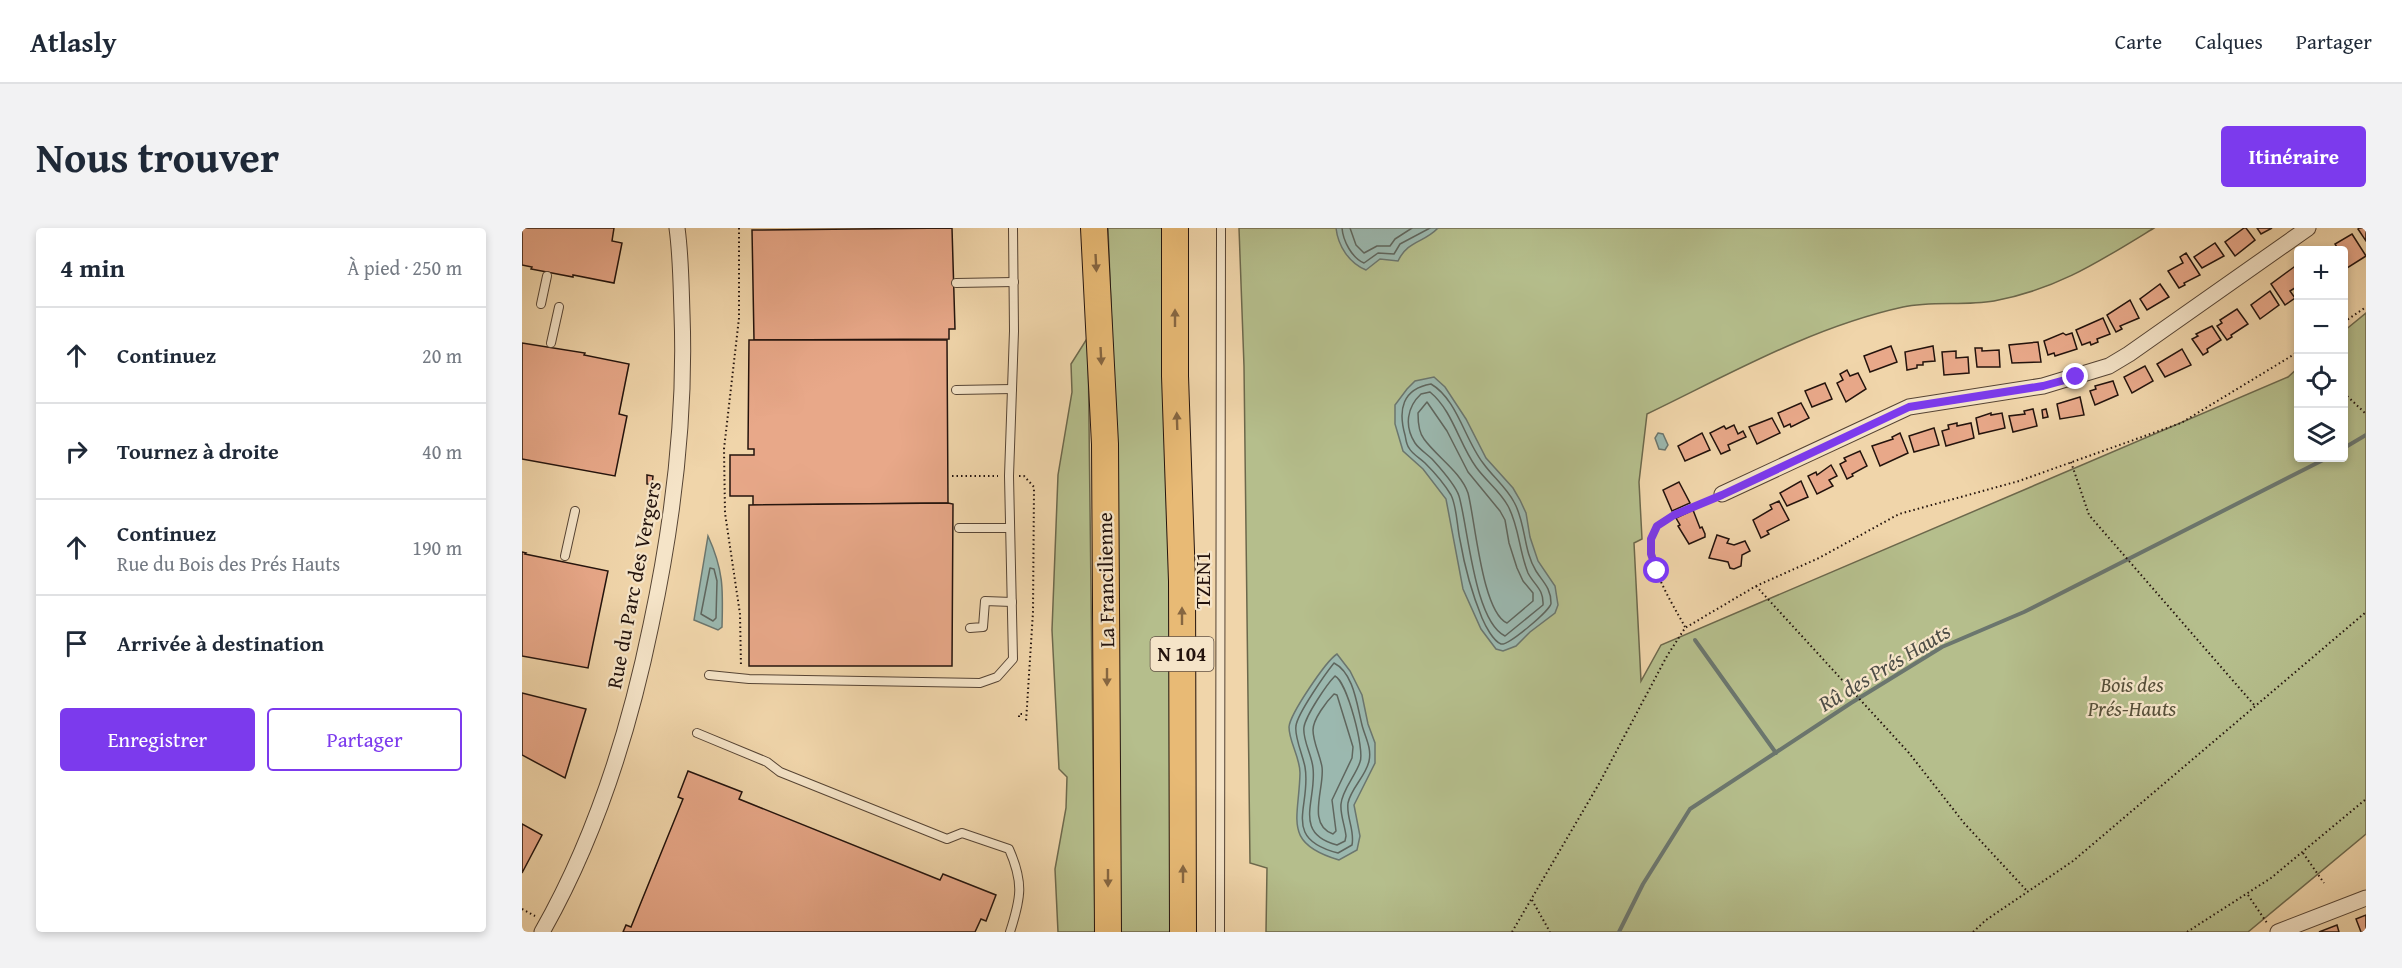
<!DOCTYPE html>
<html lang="fr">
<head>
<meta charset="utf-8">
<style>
	body { margin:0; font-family:"Gentium Book Plus",serif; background:#f2f2f3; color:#1f2937 }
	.controls { position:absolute; right:18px; top:18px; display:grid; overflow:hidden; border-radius:6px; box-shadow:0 3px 9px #0003 }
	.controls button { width:54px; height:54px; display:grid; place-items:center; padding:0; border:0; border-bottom:2px solid #e0e1e3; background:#fff; color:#1f2937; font:30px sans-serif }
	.stop { position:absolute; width:18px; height:18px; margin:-14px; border:4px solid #7c3aed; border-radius:50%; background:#fff }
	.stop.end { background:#7c3aed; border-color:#fff; box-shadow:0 2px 6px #0008 }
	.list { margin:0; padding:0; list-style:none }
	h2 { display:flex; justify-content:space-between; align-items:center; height:78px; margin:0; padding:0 24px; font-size:26px }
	h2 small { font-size:20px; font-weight:400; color:#747a83 }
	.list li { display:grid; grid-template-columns:39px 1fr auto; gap:18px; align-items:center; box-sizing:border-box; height:96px; padding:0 24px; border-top:2px solid #e0e1e3 }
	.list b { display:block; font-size:22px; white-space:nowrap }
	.list p { margin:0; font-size:20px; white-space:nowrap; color:#747a83 }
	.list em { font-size:20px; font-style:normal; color:#747a83 }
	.actions { display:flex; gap:12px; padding:18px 24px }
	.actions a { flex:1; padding:14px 0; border:2px solid #7c3aed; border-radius:6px; text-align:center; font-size:21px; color:#7c3aed }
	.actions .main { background:#7c3aed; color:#fff }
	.icon { flex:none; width:33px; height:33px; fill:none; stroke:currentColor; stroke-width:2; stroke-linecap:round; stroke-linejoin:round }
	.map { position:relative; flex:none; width:1844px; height:704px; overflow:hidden; border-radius:6px }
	header { display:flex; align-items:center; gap:36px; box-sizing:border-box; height:84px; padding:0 30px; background:#fff; border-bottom:2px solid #e0e1e3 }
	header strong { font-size:28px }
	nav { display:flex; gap:33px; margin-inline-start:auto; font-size:21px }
	.intro { display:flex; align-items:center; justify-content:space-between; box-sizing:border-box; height:144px; padding:0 36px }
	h1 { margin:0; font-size:42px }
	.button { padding:15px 27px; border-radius:6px; background:#7c3aed; color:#fff; font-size:21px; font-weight:700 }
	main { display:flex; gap:36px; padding:0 36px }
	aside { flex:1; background:#fff; border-radius:6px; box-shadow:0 3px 9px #0003 }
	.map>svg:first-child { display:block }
	.green { fill:#b5be8c; stroke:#6c684c; stroke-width:1.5 }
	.water { fill:#9bb8af; stroke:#6b766e; stroke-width:1.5 }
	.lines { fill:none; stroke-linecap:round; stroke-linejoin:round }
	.shore { stroke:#5f665e; stroke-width:1.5 }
	.stream { stroke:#6b766e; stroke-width:4 }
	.building { fill:#e8a889; stroke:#23130d; stroke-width:1.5 }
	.service-casing { stroke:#564434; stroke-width:10 }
	.minor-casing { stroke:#564434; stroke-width:17 }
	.trunk-casing { stroke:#23130d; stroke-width:28 }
	.path { stroke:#23130d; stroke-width:2; stroke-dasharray:1.5 3; stroke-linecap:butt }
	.service { stroke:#f5e4c8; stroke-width:8 }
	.minor { stroke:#f5e4c8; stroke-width:15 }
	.trunk { stroke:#e8ba75; stroke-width:26 }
	.oneway { fill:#866641 }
	.route { stroke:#7c3aed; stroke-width:8 }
	.labels { text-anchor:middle; stroke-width:4.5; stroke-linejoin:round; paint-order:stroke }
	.shield { fill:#f5e4c8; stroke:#625245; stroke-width:1.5 }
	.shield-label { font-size:20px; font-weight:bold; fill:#23130d }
	.street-label { font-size:21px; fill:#23130d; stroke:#f5e4c8 }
	.park-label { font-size:21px; font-style:italic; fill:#564f39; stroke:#f5e4c8 }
	.water-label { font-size:22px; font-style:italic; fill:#4d4d46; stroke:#f5e4c8 }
</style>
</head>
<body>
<header>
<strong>Atlasly</strong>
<nav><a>Carte</a><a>Calques</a><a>Partager</a></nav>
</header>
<div class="intro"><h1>Nous trouver</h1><a class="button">Itinéraire</a></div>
<main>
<aside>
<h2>4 min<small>À pied · 250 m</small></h2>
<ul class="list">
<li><svg class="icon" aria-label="ahead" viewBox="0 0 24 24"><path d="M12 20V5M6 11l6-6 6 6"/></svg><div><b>Continuez</b></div><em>20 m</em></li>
<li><svg class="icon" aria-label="right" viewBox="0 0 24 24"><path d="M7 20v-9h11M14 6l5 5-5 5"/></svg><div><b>Tournez à droite</b></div><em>40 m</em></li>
<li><svg class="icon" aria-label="ahead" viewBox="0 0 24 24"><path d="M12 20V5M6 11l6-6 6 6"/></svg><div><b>Continuez</b><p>Rue du Bois des Prés Hauts</p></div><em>190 m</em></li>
<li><svg class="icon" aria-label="arrive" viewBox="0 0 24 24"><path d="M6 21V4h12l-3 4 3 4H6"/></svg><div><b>Arrivée à destination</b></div></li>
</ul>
<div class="actions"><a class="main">Enregistrer</a><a>Partager</a></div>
</aside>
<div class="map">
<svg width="1844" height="704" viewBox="0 0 1844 704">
	<rect width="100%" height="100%" fill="#f0d5aa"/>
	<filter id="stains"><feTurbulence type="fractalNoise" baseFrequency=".00333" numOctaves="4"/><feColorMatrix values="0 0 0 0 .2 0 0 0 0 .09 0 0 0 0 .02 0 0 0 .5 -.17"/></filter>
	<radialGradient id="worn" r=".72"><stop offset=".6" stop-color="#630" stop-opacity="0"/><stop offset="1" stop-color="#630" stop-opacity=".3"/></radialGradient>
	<g class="green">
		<polygon points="586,0 644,0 649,208 650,704 597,704 591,132"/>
		<path d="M 717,0 L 1632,0 C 1578,33 1536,61 1472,73 C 1442,78 1410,73 1381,79 C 1290,99 1208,146 1125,186 L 1117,254 L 1120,311 L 1112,315 L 1119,453 L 1139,417 L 1766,149 L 1776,140 L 1776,230 L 1822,230 L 1822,103 L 1844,85 L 1844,606 L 1726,704 L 744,704 L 745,640 L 728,635 L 722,138 Z"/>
		<polygon points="566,109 573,704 536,704 533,641 544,580 545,549 537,541 530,402 536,247 550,164 549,136"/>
	</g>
	<g class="water">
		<path d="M 814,0 L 916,0 C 902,15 886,12 876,33 L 858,31 L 844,42 C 827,35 816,18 814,0 Z"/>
		<polygon points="912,149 923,159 944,191 964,230 991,260 998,272 1004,285 1008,309 1016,333 1033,358 1036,377 1033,385 1008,404 994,418 981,423 974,421 959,401 941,361 924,271 901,241 881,223 873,196 873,177 885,161 893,153"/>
		<polygon points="1136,205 1141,206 1146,217 1143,222 1137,221 1133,210"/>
		<path d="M 186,308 C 202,343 201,362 200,399 L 196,402 L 172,392 Z"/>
		<path d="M 815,426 L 828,443 L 840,467 L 846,496 L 853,515 L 853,535 L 832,577 L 838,608 L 835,622 L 817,632 C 760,615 777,592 778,545 C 778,529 767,514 767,499 C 768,486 804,433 815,426 Z"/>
	</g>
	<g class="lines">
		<g class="shore">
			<path d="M 820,0 C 821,13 830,30 842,35 L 856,25 L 872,26 L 878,16 L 908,0"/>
			<polyline points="828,0 834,17 842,25 855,18 868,18 873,11 890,0"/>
			<path d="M 909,156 C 935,171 943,212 961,235 C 971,249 984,259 992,274 C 1004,295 1001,322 1014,343 C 1021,354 1029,360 1029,375 C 1030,381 986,418 979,416 C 971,413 963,397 960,390 C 949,363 943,341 938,312 C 935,299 935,279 929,267 C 923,257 912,244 903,235 C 898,230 890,226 887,220 C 884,216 884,211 883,207 C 876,182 880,161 909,156 Z"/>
			<path d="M 908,164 C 931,183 937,216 954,239 C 964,253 978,263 986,278 C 997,298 997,323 1006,345 C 1012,357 1022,361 1021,377 L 983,408 C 952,393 946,298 937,268 C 933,256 918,240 910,231 C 905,226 897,221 893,215 C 882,198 885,179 899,166 Z"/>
			<path d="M 905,174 L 925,203 L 946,244 L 978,283 L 983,292 L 987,315 L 995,340 L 1001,353 L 1011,365 L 1011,373 L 985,395 C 960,384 953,291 946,265 C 939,244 914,228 902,211 C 897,205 896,193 896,185 Z"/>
			<polygon points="188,340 192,341 195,353 194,390 191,393 179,386"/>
			<path d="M 812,435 C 832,445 835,478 840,497 C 843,509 850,520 847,533 C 844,548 829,560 826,575 C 824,589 833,602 830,617 L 816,625 C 758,610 790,578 783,539 C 781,528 772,508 774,498 C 775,486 804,445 812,435 Z"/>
			<path d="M 813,448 C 825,454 843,522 838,534 C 834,547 820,562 819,576 C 818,586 823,598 824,608 L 823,613 L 815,617 C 770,605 795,572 791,540 C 790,527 780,511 782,499 C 784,487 805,456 813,448 Z"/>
			<path d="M 812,466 L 815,467 L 831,519 L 830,530 L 810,572 L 814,603 L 811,606 C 784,597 803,559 800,539 C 798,527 791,514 791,502 C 791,491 805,473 812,466 Z"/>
		</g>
		<g class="stream">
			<polyline points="1822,220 1844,207"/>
			<polyline points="1173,412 1254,525"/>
			<polyline points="1097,704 1121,656 1168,581 1329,475 1420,419 1502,384 1805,230"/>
		</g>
	</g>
	<g class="building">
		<polygon points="0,0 92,0 90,13 100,15 92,55 51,47 51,49 9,41 10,39 0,37"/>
		<polygon points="430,0 433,101 427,101 427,111 232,112 230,2"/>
		<polygon points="1722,0 1724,0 1733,12 1713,28 1703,14"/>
		<polygon points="1735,0 1750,0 1739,6"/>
		<polygon points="1837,0 1844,0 1844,13 1836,1"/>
		<polygon points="1830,6 1844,28 1822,42 1822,22 1813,22 1816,21 1813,16"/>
		<polygon points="1693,15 1702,28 1680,40 1672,29"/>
		<polygon points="1664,25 1678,47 1662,55 1663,57 1657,60 1646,43 1661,35 1658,29"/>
		<polygon points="1772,39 1776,46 1776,58 1768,63 1773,70 1763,77 1749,56"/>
		<polygon points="1638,56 1647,69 1625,82 1618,71"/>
		<polygon points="1748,63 1757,77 1738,91 1729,77"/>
		<polygon points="1608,72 1617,90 1598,98 1600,101 1594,104 1585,87"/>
		<polygon points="1715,81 1726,96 1709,107 1710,109 1705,112 1695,98 1700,95 1698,92"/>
		<polygon points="1581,90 1588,106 1575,111 1576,114 1569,117 1568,114 1560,117 1554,102"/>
		<polygon points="1690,98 1699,112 1685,121 1686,124 1681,127 1670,111 1676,108 1674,106"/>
		<polygon points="1541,105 1544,107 1550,105 1555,121 1533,128 1532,125 1526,127 1522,113"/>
		<polygon points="227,112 425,112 426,275 231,277 231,268 208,268 208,227 232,227 232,221 226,221"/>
		<polygon points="1516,114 1519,134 1490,135 1487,117"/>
		<polygon points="0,115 63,125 62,127 107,136 97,186 105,188 93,248 0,231"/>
		<polygon points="1369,118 1375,134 1348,144 1342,128"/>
		<polygon points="1411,118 1413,133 1401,134 1401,137 1395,137 1395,140 1385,142 1383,124"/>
		<polygon points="1453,120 1460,120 1460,123 1477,122 1478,139 1455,139"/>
		<polygon points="1660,121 1669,137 1643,149 1635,136"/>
		<polygon points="1434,123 1434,130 1446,129 1447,145 1422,147 1420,124"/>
		<polygon points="1623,138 1631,153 1610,165 1602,149"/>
		<polygon points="1325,142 1328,148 1336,145 1344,161 1324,174 1315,155 1321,152 1318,146"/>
		<polygon points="1591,153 1596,167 1573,177 1568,163 1574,161 1573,158"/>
		<polygon points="1303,155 1310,171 1290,179 1283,163"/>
		<polygon points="1558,169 1562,187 1538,191 1535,176"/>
		<polygon points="1279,175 1287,190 1269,199 1268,196 1262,199 1256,185"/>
		<polygon points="1511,181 1515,198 1491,204 1487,188 1503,186 1502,183"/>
		<polygon points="1524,181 1526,189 1521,190 1520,182"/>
		<polygon points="1469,185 1469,187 1480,185 1483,200 1457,206 1454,190"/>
		<polygon points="1250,190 1258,205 1235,216 1227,199"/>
		<polygon points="1435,195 1435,198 1449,195 1452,210 1424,218 1420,203 1427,201 1426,197"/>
		<polygon points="1212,197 1216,206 1221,203 1224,209 1206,217 1208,222 1199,226 1188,205 1202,198 1204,201"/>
		<polygon points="1412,200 1417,217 1392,224 1387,208"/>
		<polygon points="1180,205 1188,222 1163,233 1156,218"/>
		<polygon points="1378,205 1386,225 1358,238 1350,218 1371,211 1370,209"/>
		<polygon points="1338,223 1345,238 1330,246 1331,248 1325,251 1318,236 1324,233 1322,230"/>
		<polygon points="1309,237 1315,248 1307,252 1311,258 1295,266 1286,248 1294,244 1295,247"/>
		<polygon points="125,247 131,248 130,257 125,256"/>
		<polygon points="1279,253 1286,269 1265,278 1258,265"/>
		<polygon points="1157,254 1168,275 1150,283 1141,262"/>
		<polygon points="1257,273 1267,292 1245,303 1247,306 1239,310 1231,292 1250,281 1248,277"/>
		<polygon points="426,275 431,276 430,438 227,438 227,277"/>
		<polygon points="1171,282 1178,300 1180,299 1183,306 1183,309 1167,316 1156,298 1158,297 1154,290"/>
		<polygon points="1195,307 1207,311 1205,315 1212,317 1223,313 1228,323 1220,327 1219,338 1212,341 1208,340 1206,334 1187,330"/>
		<polygon points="0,324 4,325 3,326 86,343 66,440 0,428"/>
		<polygon points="0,465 64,481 43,550 0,527"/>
		<polygon points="166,543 220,564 217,571 418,652 421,646 474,667 464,693 459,691 453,704 101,704 104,697 109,699 161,571 156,569"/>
		<polygon points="0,596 20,607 0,645"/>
		<polygon points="1844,687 1844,704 1839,704 1834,691"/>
		<polygon points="1815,697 1817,704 1797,704"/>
	</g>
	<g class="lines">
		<g class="service-casing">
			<g id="service">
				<polyline points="434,55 492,54"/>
				<polyline points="19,76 25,48"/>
				<polyline points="29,115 37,79"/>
				<polyline points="434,162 490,161"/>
				<polyline points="437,300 488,300"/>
				<polyline points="43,328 53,283"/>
				<polyline points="448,400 461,399 463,373 490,374"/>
				<polyline points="187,447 227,451 458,455 475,449 491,431 487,248 492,103 491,0"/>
				<path d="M 175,505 L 245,534 L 258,544 L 425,611 L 440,605 L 487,621 C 502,655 499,670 488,704"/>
				<polyline points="698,704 699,0"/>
			</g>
		</g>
		<g class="minor-casing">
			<g id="minor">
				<polyline points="1200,266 1387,179 1521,158 1587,138 1607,126 1786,0"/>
				<path d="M 20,704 C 74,609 107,504 129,397 C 151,294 164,191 160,86 C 159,57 159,29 155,0"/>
				<polyline points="1756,704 1844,670"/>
			</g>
		</g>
		<g class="trunk-casing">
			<g id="trunk">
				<polyline points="572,0 583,216 586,704"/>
				<polyline points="653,0 653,148 660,353 661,704"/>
			</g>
		</g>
		<g class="path">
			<polyline points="217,0 217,90 202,221 203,285 218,386 219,439"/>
			<polyline points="1822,94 1844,79"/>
			<polyline points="1822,165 1844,186"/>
			<polyline points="1549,234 1567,287 1733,478"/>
			<polyline points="430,248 476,248"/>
			<polyline points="497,248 502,248 512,259 511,384 504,494"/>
			<polyline points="1234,358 1387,525 1442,595 1506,664"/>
			<path d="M 1163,399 C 1149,372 1111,318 1141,293 L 1187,272"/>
			<polyline points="497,489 497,486 503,486"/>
			<polyline points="1781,625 1802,655"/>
			<polyline points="1726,667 1745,695"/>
			<polyline points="1010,672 1028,704"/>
			<polyline points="0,681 13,688"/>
			<polyline points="990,704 1078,554 1145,428 1163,400 1234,358 1297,330 1377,286 1497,253 1659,195 1776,124"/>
			<polyline points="1451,704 1464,692 1551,633 1844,384"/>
			<polyline points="1665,704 1749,650 1844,571"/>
		</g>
		<use href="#service" class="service"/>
		<use href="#minor" class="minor"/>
		<use href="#trunk" class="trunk"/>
	</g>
	<defs><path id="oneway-solid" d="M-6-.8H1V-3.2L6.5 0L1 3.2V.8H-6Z" transform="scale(1.5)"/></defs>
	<g class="oneway">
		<use href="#oneway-solid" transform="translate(574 35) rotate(87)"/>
		<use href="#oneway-solid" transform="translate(653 90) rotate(-90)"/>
		<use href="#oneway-solid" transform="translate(579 128) rotate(87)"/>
		<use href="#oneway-solid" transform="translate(655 193) rotate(-92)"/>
		<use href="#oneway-solid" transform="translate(660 388) rotate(-90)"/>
		<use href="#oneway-solid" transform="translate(585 449) rotate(90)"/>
		<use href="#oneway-solid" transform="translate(661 646) rotate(-90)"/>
		<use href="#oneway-solid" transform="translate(586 650) rotate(90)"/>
	</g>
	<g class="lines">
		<polyline class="route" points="1135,343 1129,326 1129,311 1135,298 1152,287 1200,267 1387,179 1521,158 1554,149"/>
	</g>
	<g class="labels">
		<rect class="shield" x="628.5" y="409" width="63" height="34" rx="4.5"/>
		<g class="shield-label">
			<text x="660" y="433">N 104</text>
		</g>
		<g class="street-label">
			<text transform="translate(584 352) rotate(-91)" y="7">La Francilienne</text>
			<text transform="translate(681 352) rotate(-90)" y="7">TZEN1</text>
			<text transform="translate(112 357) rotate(-79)" y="7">Rue du Parc des Vergers</text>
		</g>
		<g class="park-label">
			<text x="1610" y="464">Bois des<tspan x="1610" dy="24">Prés-Hauts</tspan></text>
		</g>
		<g class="water-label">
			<text transform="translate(1362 439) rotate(-31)" y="8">Rû des Prés Hauts</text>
		</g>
	</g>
	<rect width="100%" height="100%" filter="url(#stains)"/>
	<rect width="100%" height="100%" fill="url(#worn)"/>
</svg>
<div class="controls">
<button>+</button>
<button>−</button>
<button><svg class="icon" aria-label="locate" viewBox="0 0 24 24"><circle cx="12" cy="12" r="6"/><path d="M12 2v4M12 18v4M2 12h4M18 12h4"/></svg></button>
<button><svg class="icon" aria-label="layers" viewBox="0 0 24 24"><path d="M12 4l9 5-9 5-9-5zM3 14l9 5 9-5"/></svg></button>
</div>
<div class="stop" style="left:1135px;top:343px"></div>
<div class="stop end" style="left:1554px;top:149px"></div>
</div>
</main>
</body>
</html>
